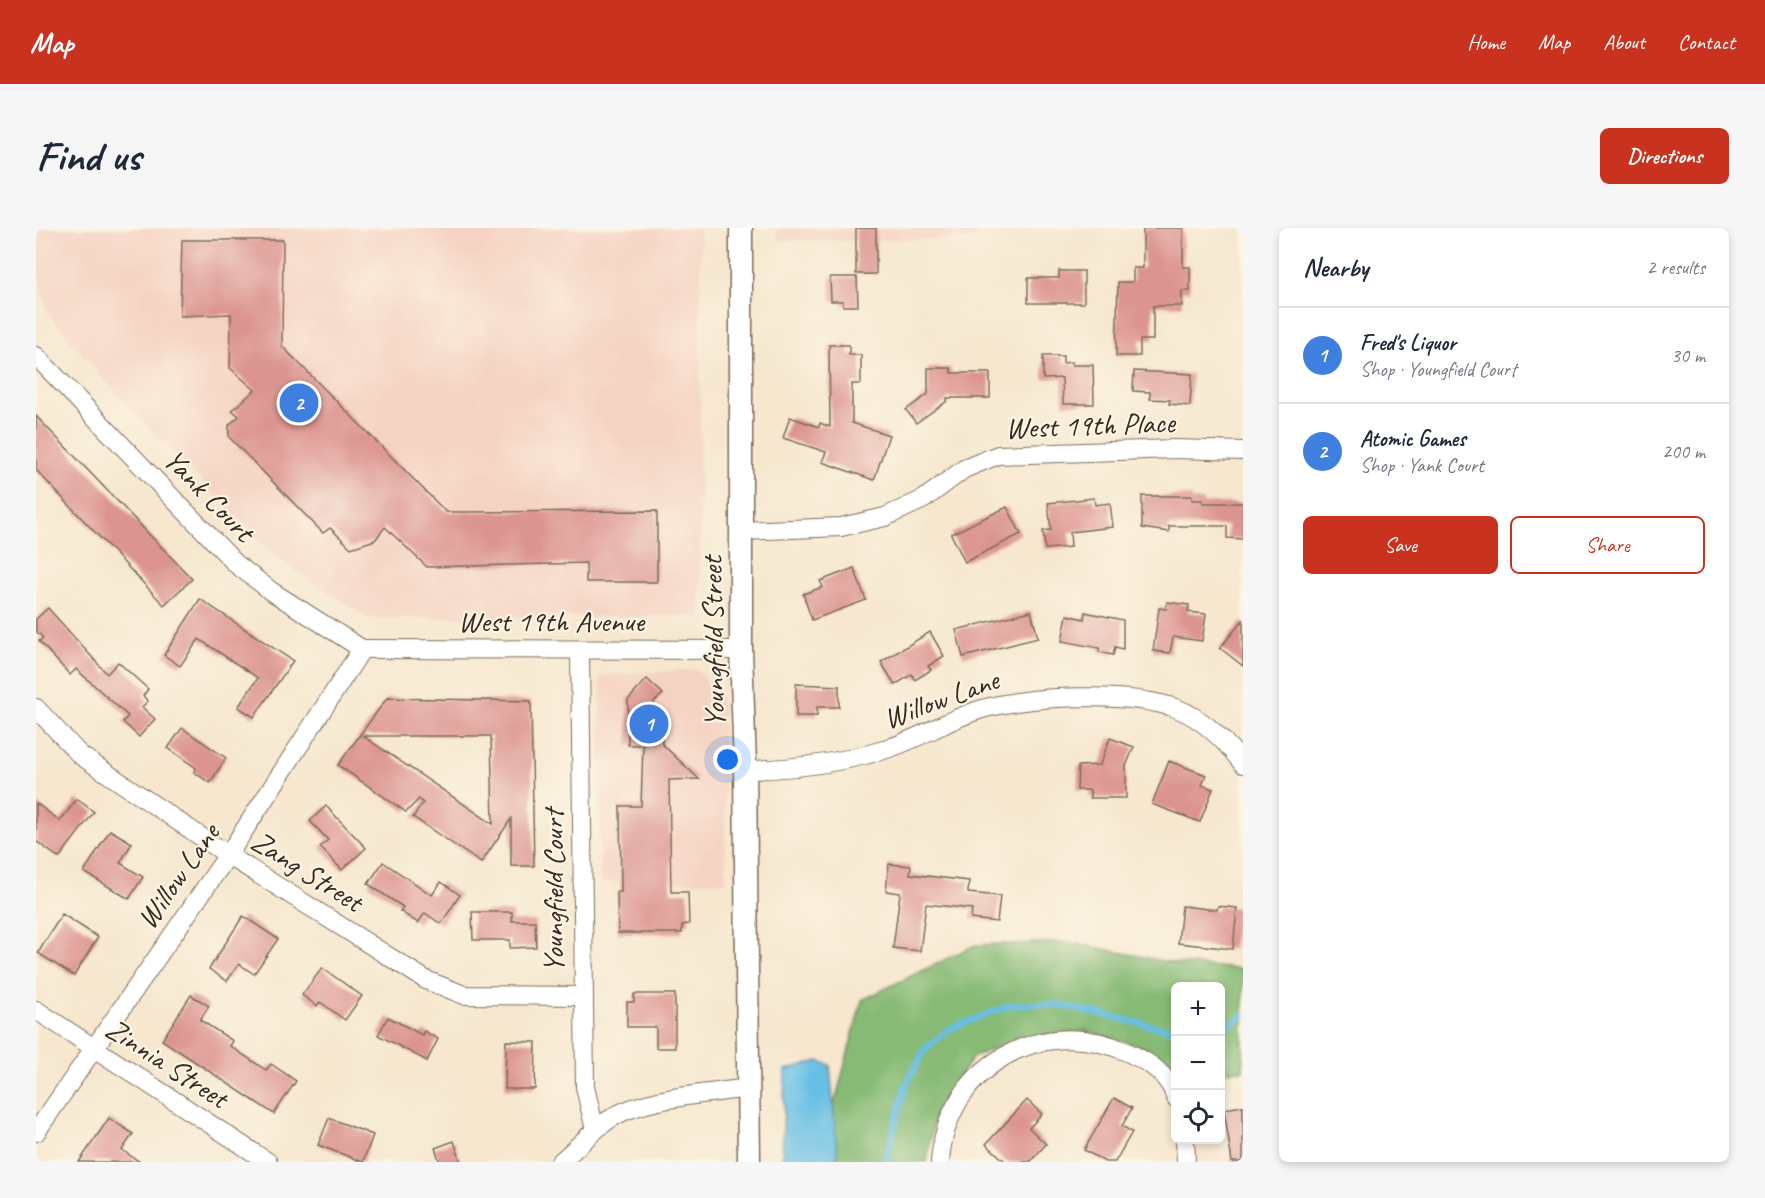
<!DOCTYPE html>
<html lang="en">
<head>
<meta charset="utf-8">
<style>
	body { margin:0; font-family:Caveat,sans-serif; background:#f6f6f7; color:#1f2937 }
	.controls { position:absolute; right:18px; bottom:18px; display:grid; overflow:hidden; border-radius:9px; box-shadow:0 3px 9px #0003 }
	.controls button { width:54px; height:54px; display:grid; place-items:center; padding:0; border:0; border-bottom:2px solid #e0e1e3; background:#fff; color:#1f2937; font:30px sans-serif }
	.you { position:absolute; left:692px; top:532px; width:21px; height:21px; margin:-15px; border:4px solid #fff; border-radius:50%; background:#1a73e8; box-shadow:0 0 0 9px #1a73e833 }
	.badge { display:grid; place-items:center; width:39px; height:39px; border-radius:50%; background:#c8321e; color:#fff; font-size:20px; font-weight:700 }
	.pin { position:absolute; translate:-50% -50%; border:3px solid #fff; box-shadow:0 2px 6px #0006 }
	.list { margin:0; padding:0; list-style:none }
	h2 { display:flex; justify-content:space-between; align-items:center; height:78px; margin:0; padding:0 24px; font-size:26px }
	h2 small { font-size:20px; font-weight:400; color:#747a83 }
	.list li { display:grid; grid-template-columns:39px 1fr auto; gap:18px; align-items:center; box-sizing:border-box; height:96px; padding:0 24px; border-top:2px solid #e0e1e3 }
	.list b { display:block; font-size:22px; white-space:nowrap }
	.list p { margin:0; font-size:20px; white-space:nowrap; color:#747a83 }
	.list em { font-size:20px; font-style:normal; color:#747a83 }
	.actions { display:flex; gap:12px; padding:18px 24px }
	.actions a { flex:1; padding:14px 0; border:2px solid #c8321e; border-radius:9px; text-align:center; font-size:21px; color:#c8321e }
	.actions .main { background:#c8321e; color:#fff }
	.icon { flex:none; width:33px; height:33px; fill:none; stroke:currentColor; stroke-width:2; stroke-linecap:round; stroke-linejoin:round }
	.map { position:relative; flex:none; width:1207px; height:934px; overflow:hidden; border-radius:9px }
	header { display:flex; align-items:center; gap:36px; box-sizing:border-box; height:84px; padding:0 30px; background:#c8321e; color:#fff }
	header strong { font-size:28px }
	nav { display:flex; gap:33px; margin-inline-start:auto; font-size:21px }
	.intro { display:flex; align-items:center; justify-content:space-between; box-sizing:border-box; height:144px; padding:0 36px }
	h1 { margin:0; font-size:42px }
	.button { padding:15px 27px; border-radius:9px; background:#c8321e; color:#fff; font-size:21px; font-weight:700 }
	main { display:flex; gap:36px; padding:0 36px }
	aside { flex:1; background:#fff; border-radius:9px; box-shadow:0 3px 9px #0003 }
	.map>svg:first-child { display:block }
	.built { fill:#f5d3c2 }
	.forest { fill:#86ba74; stroke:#607249; stroke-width:1.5 }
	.water { fill:#68bfe5; stroke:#527482; stroke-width:1.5 }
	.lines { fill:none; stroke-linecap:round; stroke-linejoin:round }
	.stream { stroke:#68bfe5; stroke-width:6 }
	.building { fill:#dc9490; fill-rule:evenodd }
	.minor-casing { stroke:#7c6c5c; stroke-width:20 }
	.tertiary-casing { stroke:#7c6c5c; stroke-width:25 }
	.minor { stroke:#fff; stroke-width:18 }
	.tertiary { stroke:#fff; stroke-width:22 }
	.labels { text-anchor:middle; stroke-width:4.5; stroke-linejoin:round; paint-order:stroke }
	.street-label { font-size:30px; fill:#3b2a1e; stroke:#fcf5e5 }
</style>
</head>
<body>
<header>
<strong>Map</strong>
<nav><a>Home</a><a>Map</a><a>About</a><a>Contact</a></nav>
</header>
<div class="intro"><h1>Find us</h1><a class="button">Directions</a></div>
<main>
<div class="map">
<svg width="1207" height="934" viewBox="0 0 1207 934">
	<rect width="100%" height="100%" fill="#fcf5e5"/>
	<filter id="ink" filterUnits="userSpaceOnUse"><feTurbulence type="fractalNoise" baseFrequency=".0167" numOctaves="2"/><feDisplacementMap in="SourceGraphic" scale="12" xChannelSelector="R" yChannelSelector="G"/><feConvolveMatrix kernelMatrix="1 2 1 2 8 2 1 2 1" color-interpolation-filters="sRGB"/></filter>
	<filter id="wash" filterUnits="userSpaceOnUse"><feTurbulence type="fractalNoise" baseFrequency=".008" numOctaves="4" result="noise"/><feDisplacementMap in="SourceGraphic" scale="24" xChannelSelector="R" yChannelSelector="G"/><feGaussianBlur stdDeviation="1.35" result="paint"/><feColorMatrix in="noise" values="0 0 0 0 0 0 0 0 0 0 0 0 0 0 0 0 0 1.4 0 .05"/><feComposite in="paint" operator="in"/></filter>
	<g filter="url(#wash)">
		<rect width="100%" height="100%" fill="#f6e7ce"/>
		<g class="built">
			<polygon points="0,0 665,0 664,388 331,390 237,327 77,162 11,84 0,39"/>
			<polygon points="741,0 940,0 940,11 741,13"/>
			<polygon points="661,441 687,475 690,654 564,654 564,448"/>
		</g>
		<polygon class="forest" points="1033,714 1142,736 1207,741 1207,842 1185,843 1184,758 1140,758 1139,844 1110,820 1051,803 981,810 936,830 899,883 891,934 783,934 826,772 939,717"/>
		<polygon class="water" points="782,833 794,837 802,934 746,934 749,842"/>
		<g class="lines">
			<g class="stream">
				<polyline points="1184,803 1207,788"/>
				<polyline points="849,934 870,857 889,821 913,801 975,777 1018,776 1140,803"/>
			</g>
		</g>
		<g id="blocks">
			<g class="building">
				<rect x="820" y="0" width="20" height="46"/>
				<polygon points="1111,0 1147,0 1147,39 1154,39 1154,63 1146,63 1146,78 1117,78 1117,112 1104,112 1104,128 1080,128 1082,54 1097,54 1097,40 1107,40 1107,2"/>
				<polygon points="146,12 247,12 246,118 410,284 621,283 621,354 550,354 550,335 391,339 349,299 339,312 315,320 294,300 287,305 193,209 193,197 203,188 196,182 219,162 194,140 195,86 144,88"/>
				<polygon points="1023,43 1048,43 1048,75 992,75 992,50 1023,50"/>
				<polygon points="794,49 821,49 822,78 807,78 807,73 795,73"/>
				<polygon points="793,117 813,117 813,127 825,127 825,156 816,156 816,195 853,207 838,252 786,234 790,224 747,210 754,189 783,199 784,195 794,199"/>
				<polygon points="1007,128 1027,128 1027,135 1036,134 1036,137 1057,137 1058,176 1027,176 1026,150 1007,151"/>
				<polygon points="892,140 915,140 915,145 954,145 954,170 911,170 911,173 880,195 870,182 892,166"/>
				<polygon points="1098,143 1156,146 1154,178 1133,176 1134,172 1114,171 1114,164 1097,163"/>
				<polygon points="0,188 156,351 128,377 0,242"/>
				<polygon points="1106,268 1156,268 1156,272 1167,272 1167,275 1207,275 1207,311 1191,310 1191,298 1133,298 1133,304 1106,300"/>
				<polygon points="1058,270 1059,277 1074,275 1077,299 1034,304 1035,319 1009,321 1007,303 1015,302 1012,275"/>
				<polygon points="971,279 985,306 929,334 915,306"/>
				<polygon points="818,340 830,372 776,392 767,366 787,359 784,353"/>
				<polygon points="164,371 257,433 218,489 202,479 222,450 163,411 144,438 128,427"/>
				<polygon points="1131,374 1153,377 1152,384 1170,386 1166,413 1137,409 1134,425 1117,423 1123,380 1130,381"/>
				<polygon points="12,380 71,446 82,434 112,461 107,468 112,473 106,479 119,491 103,509 87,494 92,488 40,441 34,447 3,413 7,410 0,403 0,391"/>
				<polygon points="995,383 1002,410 927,429 920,402"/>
				<polygon points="1049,384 1087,392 1087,421 1079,419 1077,427 1063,424 1063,420 1026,413 1031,387 1048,391"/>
				<polygon points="1207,392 1207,438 1184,420"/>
				<polygon points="894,404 908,428 892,438 895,442 879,452 876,446 859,457 845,434"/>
				<polygon points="611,451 627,466 618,474 619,491 626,499 626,516 663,551 633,552 635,664 652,664 653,696 646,697 646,705 582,705 581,664 585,664 584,578 605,578 607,517 592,517 592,472"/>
				<polygon points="760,456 803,458 803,479 781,479 781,488 760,488"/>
				<path d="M 351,470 L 495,473 L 498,638 L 475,638 L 475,591 L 445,635 L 377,589 L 387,575 L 383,571 L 370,584 L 302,537 ZM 327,508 L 455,508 L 457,596 Z"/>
				<polygon points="146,500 190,530 174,555 158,544 160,540 132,520"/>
				<polygon points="1074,510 1098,519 1090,538 1090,570 1054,570 1054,562 1041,562 1042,538 1064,537"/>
				<polygon points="1133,533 1170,547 1166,557 1177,561 1164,594 1116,576"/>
				<polygon points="41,571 58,584 23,630 0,613 0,575 24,593"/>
				<polygon points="290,578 330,620 306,642 284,619 292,612 274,593"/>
				<polygon points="74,602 96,615 84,635 107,649 93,671 48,644"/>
				<polygon points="347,634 396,667 405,654 424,667 405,696 389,685 382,695 364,683 367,679 332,656"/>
				<polygon points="853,636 875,638 874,646 933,653 932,665 964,668 961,694 935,691 936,681 890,676 884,723 857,720 864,665 850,663"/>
				<polygon points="1146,678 1181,682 1182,678 1201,680 1197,721 1142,715"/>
				<polygon points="436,684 476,684 476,693 499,693 500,719 474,720 474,712 437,712"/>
				<polygon points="26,686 62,709 38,748 2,725"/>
				<polygon points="207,688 242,711 218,746 203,736 191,753 173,741"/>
				<polygon points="286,740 326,768 309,792 284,774 281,778 266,767"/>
				<polygon points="598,766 639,766 639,820 620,820 620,799 591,799 591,774 598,774"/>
				<polygon points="155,767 173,778 164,792 197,813 194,818 230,842 235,836 260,853 238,886 126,812"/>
				<polygon points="352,789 386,807 388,803 402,811 391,833 342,807"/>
				<polygon points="470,813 500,814 499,861 469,861"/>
				<polygon points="1078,870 1096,880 1086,898 1096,904 1079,934 1069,934 1048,922"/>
				<polygon points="991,872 1006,886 993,900 1010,916 994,934 970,934 950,916"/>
				<polygon points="1207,878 1207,934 1196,934 1188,881"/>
				<polygon points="73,890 97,906 86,922 104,934 43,934"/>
				<polygon points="293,890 337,907 327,934 282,917"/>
				<polygon points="418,913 425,934 404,934 399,920"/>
			</g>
		</g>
	</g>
	<g filter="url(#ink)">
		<use href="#blocks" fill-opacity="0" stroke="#7c6c5c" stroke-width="1.5"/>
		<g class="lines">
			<g class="minor-casing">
				<g id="minor">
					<polyline points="0,128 200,336 235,363 326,421"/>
					<polyline points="705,303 805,299 849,289 888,271 928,241 962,227 1139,221 1207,223"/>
					<polyline points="326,421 705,422"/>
					<polyline points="544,423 549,859 559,902"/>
					<polyline points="0,480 44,527 192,627 390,752 428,767 546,768"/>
					<path d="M 709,542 C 756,541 799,536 844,523 C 877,514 907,494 940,483 C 987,467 1096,463 1142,481 C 1168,491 1190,514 1207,536"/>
					<polyline points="0,782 232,934"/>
					<polyline points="0,904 192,627 326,421"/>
					<polyline points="1149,912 1150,934"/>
					<path d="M 524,934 C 545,917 564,893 589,883 C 627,868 672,866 712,860"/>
					<path d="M 904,934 C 910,839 1005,785 1091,824 C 1113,834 1132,846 1140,870"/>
				</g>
			</g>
			<g class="tertiary-casing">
				<polyline id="tertiary" points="705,0 705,422 709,539 713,934"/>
			</g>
			<use href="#minor" class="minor"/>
			<use href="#tertiary" class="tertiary"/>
		</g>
	</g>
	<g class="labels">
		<g class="street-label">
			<text transform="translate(1054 197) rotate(-2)" y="10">West 19th Place</text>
			<text transform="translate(173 267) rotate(46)" y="10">Yank Court</text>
			<text x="515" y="403">West 19th Avenue</text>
			<text transform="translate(677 414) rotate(-91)" y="10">Youngfield Street</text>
			<text transform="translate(905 471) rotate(-20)" y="10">Willow Lane</text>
			<text transform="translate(271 643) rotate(32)" y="10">Zang Street</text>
			<text transform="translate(142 648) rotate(-55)" y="10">Willow Lane</text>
			<text transform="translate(517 663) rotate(-90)" y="10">Youngfield Court</text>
			<text transform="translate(131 835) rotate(33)" y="10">Zinnia Street</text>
		</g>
	</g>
</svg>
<div class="controls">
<button>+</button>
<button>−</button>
<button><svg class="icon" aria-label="locate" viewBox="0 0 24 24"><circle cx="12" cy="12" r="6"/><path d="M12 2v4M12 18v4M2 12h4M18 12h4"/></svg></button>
</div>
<div class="you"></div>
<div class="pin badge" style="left:613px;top:496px;background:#3f7fe0">1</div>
<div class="pin badge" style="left:263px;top:175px;background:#3f7fe0">2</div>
</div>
<aside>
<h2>Nearby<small>2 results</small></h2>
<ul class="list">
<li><span class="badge" style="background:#3f7fe0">1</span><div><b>Fred's Liquor</b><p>Shop · Youngfield Court</p></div><em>30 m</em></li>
<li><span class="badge" style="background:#3f7fe0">2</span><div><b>Atomic Games</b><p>Shop · Yank Court</p></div><em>200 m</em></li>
</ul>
<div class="actions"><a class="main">Save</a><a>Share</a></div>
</aside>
</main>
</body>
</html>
